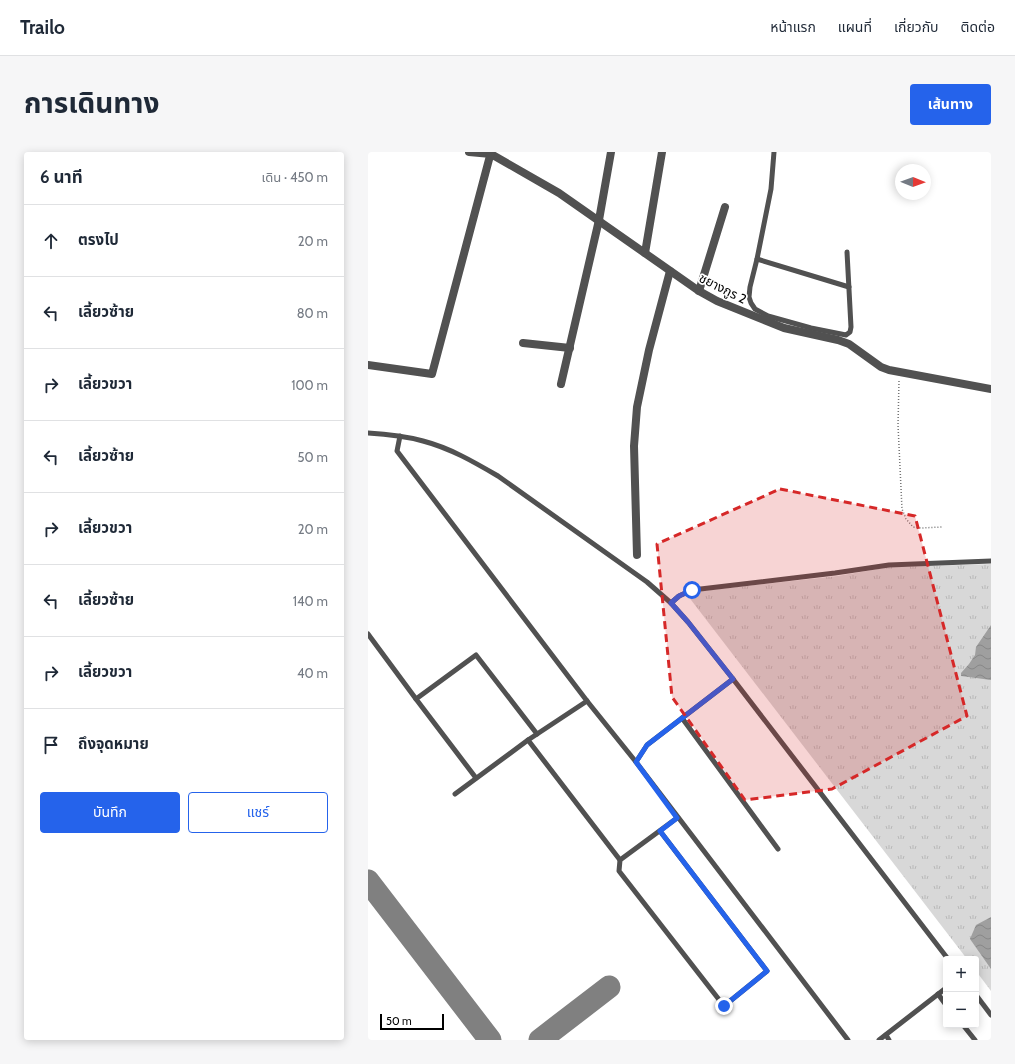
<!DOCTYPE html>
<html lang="th">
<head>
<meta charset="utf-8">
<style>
	body { margin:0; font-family:Cabin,"Noto Sans Thai",sans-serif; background:#f6f6f7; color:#1f2937 }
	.controls { position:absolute; right:12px; bottom:12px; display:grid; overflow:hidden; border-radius:4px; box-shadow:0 2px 10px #0003 }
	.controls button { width:36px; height:36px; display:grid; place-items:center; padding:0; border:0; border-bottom:1px solid #e0e1e3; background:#fff; color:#1f2937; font:20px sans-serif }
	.compass { position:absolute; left:527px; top:12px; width:36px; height:36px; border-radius:50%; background:#fff; box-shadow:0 2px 10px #0003; rotate:91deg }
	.scale { position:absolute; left:12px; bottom:10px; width:64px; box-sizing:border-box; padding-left:4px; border:2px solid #000; border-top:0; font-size:11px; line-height:14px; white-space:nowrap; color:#000; -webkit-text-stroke:3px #fff; paint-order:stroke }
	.stop { position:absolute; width:12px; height:12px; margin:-9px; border:3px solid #2563eb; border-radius:50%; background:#fff }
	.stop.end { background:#2563eb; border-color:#fff; box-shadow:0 1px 4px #0008 }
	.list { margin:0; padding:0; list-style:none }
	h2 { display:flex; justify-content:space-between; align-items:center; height:52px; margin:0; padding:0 16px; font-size:17px }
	h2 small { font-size:13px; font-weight:400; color:#747a83 }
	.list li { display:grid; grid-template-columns:26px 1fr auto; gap:12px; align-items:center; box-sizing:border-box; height:72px; padding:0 16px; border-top:1px solid #e0e1e3 }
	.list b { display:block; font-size:15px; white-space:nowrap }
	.list em { font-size:13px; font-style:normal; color:#747a83 }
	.actions { display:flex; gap:8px; padding:12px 16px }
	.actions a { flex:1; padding:9px 0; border:1px solid #2563eb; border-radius:4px; text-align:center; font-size:14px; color:#2563eb }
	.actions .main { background:#2563eb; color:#fff }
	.icon { flex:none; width:22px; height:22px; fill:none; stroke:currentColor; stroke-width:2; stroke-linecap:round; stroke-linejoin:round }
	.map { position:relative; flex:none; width:623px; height:888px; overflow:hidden; border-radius:4px }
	header { display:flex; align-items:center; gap:24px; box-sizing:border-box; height:56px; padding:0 20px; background:#fff; border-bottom:1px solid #e0e1e3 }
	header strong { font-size:19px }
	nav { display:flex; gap:22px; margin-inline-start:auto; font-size:14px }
	.intro { display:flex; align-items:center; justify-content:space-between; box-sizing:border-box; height:96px; padding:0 24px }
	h1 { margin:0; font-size:28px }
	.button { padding:10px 18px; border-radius:4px; background:#2563eb; color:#fff; font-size:14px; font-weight:700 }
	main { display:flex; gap:24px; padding:0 24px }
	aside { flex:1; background:#fff; border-radius:4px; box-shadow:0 2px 10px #0003 }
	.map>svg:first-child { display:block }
	.grass { fill:url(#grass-tufts) }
	.water { fill:url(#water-waves) }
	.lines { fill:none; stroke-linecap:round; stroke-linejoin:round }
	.taxiway { stroke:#808080; stroke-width:23 }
	.path { stroke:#737373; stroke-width:1.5; stroke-dasharray:1 2; stroke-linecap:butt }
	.lane { stroke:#515151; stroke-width:5 }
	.street { stroke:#515151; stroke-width:8 }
	.route { stroke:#2563eb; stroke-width:5 }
	.marked { fill:#d62828; fill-opacity:0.2; stroke:#d62828; stroke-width:3; stroke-dasharray:8 5; stroke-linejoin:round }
	.labels { text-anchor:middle; stroke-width:3.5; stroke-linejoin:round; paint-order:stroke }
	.street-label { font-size:13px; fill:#000; stroke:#fff }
</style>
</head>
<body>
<header>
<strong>Trailo</strong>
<nav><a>หน้าแรก</a><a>แผนที่</a><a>เกี่ยวกับ</a><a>ติดต่อ</a></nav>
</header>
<div class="intro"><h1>การเดินทาง</h1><a class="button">เส้นทาง</a></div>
<main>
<aside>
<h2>6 นาที<small>เดิน · 450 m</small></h2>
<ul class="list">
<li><svg class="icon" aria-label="ahead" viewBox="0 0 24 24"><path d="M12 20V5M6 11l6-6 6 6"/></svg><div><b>ตรงไป</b></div><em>20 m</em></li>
<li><svg class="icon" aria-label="left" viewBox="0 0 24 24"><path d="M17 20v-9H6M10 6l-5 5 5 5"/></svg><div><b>เลี้ยวซ้าย</b></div><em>80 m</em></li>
<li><svg class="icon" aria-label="right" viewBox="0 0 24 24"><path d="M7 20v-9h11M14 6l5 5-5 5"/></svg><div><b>เลี้ยวขวา</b></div><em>100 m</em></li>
<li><svg class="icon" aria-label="left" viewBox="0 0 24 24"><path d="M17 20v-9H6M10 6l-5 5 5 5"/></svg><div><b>เลี้ยวซ้าย</b></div><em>50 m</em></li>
<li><svg class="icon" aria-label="right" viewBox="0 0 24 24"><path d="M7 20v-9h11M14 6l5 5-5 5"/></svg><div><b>เลี้ยวขวา</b></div><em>20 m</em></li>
<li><svg class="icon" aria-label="left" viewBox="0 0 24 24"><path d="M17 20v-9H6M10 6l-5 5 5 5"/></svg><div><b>เลี้ยวซ้าย</b></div><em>140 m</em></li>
<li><svg class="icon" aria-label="right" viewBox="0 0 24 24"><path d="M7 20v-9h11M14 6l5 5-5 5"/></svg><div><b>เลี้ยวขวา</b></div><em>40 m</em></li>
<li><svg class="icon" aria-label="arrive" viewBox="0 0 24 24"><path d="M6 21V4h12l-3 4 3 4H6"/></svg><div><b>ถึงจุดหมาย</b></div></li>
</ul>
<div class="actions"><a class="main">บันทึก</a><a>แชร์</a></div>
</aside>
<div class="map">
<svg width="623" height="888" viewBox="0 0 623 888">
	<defs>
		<pattern id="grass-tufts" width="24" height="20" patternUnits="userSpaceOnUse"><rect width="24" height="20" fill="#d8d8d8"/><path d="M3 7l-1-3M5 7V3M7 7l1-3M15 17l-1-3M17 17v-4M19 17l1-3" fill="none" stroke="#b8b8b8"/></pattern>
		<pattern id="water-waves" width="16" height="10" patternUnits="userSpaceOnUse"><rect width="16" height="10" fill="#9f9f9f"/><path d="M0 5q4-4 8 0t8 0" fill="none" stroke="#878787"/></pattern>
	</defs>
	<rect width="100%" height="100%" fill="#fff"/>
	<polygon class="grass" points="623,412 623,839 608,819 608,807 599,807 320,444 325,440 469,424 522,415"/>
	<g class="water">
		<polygon points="623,473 623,528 593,524 593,521 601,512 607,503 608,495"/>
		<polygon points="623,765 623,817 602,787 608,773"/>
	</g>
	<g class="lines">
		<g class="taxiway">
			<polyline points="0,729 122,888"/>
			<polyline points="172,888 241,835"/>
		</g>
		<polyline class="path" points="531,229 530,273 534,357 538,367 545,375 553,376 574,375"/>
		<g class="lane">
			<polyline points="406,0 403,37 389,107 481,135"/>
			<polyline points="389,107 382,135 381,145 383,151 387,157 400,164 443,176 478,183 482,180 483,175 479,100"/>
			<path d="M 0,281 C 18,282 37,284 55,289 C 82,296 106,310 130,324 L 279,430 L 303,451 L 320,470 L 365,527 L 580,807"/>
			<polyline points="32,284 29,299 219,549 268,610"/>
			<polyline points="303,451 311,444 324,438 467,421 521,413 623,409"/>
			<polyline points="0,482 48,547"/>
			<polyline points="365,527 279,593 268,610 480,888"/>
			<polyline points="314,566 410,697"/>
			<polyline points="160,588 252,708"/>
			<polyline points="108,626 48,547 108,503 169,582"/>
			<polyline points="87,642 160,588 219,549"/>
			<polyline points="292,679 399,819 356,854 251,719 252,708 309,666"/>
			<polyline points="570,842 578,853"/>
			<polyline points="608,843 623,863"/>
			<polyline points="595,873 607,888"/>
			<polyline points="518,883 521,888"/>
			<polyline points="511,888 578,836"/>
		</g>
		<g class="street">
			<polyline points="101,0 123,2 191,41 331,139 349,149 416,176 470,188 481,192 513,215 521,218 623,237"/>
			<polyline points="277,101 294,0"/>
			<polyline points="331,139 357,55"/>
			<polyline points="155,191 202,196"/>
			<polyline points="0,213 64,222 123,0"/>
			<polyline points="193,232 231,68 243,0"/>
			<polyline points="269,403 266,294 269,255 281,198 302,119"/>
		</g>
	</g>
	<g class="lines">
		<polyline class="route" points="324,438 311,444 303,451 320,470 365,527 279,593 268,610 309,666 292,679 399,819 356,854"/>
	</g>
	<path class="marked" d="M 412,337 L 547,364 L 599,564 L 464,637 L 377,648 L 304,545 L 289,392 Z"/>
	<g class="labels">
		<g class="street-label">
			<text transform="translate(355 136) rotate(27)" y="5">ชยางกูร 2</text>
		</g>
	</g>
</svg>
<div class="controls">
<button>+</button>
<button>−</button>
</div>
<svg class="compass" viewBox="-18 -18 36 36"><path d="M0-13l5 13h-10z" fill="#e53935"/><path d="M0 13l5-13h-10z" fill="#747a83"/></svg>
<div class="scale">50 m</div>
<div class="stop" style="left:324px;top:438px"></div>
<div class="stop end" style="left:356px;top:854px"></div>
</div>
</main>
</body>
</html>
